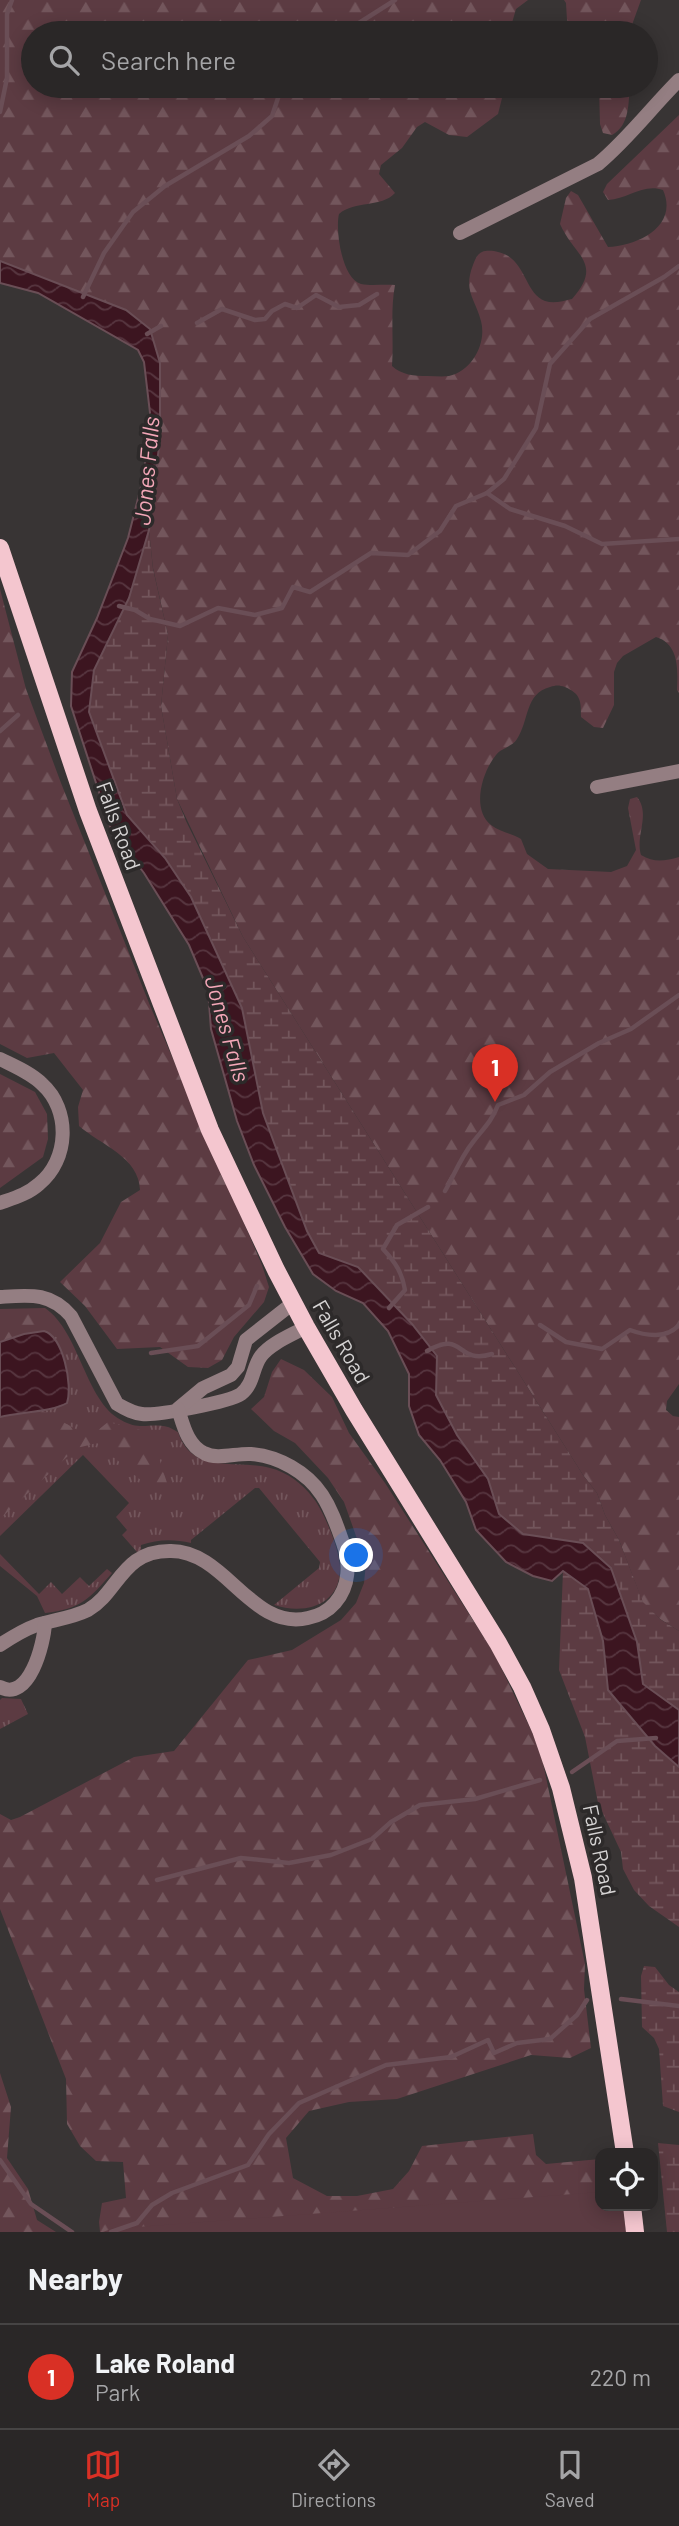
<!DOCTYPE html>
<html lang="en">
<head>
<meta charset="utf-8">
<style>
	body { margin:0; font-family:Barlow,sans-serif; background:#322f2f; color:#f1f3f6 }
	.controls { position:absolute; right:21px; bottom:21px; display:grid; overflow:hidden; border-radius:14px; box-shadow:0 4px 18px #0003 }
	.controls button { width:63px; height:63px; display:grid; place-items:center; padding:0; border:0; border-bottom:2px solid #464444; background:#2a2727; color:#f1f3f6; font:35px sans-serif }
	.you { position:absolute; left:357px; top:1556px; width:24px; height:24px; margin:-18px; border:5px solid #fff; border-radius:50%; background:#1a73e8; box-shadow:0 0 0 10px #1a73e833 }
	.badge { display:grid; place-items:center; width:46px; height:46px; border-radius:50%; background:#d93025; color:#fff; font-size:23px; font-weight:700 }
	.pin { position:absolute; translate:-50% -58px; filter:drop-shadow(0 2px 4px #0008) }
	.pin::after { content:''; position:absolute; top:37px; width:24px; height:21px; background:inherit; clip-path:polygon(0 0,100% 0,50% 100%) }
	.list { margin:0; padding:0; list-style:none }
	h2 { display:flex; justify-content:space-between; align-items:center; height:91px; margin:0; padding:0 28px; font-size:30px }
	h2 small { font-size:23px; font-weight:400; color:#a5a5a7 }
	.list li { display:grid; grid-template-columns:46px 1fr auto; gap:21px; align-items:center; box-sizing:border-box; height:105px; padding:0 28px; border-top:2px solid #464444 }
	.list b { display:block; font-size:26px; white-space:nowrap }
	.list p { margin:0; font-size:23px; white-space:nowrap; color:#a5a5a7 }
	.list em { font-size:23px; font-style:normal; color:#a5a5a7 }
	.icon { flex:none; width:38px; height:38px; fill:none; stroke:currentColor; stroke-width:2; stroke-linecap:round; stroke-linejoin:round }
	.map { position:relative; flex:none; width:679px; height:2232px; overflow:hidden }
	.search { position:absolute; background:#2a2727; box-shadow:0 4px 18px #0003; left:21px; right:21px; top:21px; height:77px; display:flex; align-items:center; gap:18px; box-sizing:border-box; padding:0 24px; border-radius:38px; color:#a5a5a7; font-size:26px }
	.sheet { height:196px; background:#2a2727 }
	nav { display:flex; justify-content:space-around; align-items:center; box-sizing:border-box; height:98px; border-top:2px solid #464444; background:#2a2727; font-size:19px; color:#a5a5a7 }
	nav a { display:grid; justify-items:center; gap:4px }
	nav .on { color:#d93025 }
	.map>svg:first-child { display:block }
	.grass { fill:url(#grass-tufts) }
	.forest { fill:url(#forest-firs) }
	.wetland { fill:url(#wetland-marsh) }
	.pitch { fill:#5c3b42 }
	.water { fill:url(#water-waves); stroke:#6a4e56; stroke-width:2 }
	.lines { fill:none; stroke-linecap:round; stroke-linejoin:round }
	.stream { stroke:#6a4e56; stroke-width:4.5 }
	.minor { stroke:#947e82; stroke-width:14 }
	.major { stroke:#f4c6cf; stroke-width:18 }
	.labels { text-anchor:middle; stroke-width:7; stroke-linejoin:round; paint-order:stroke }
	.street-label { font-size:21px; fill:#d6d4d4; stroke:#2d2a2a }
	.water-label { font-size:23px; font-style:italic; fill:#f4a7b8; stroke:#2d2a2a }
</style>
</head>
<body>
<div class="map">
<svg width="679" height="2232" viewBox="0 0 679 2232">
	<defs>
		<pattern id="grass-tufts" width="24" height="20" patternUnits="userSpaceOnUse" patternTransform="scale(1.75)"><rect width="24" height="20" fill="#5c3b42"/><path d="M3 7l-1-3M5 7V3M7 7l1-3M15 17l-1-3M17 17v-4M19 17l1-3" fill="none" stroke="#73565c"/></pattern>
		<pattern id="forest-firs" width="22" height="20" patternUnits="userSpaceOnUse" patternTransform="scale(1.75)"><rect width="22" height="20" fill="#5c3b42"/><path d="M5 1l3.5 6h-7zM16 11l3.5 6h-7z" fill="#73565c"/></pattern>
		<pattern id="wetland-marsh" width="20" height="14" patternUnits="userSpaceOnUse" patternTransform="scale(1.75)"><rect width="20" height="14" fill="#5c3b42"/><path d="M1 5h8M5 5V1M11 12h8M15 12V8" fill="none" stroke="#73565c"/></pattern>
		<pattern id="water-waves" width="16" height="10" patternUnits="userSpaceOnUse" patternTransform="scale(1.75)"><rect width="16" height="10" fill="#3c1520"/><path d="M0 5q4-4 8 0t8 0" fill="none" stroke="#573640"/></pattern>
	</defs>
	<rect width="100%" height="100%" fill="#383434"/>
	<g class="grass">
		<path d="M 45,1308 C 80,1332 85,1401 121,1420 C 138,1430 147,1424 163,1426 C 168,1426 174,1430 178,1432 C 192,1475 236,1459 270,1468 C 287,1472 303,1484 313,1498 C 324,1511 340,1551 340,1567 C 341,1606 304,1615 274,1605 L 319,1568 L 320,1562 L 259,1488 L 255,1488 L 191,1540 L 191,1543 C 174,1539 158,1539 141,1545 L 141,1551 L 137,1552 L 122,1535 L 127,1530 L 116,1517 L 129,1503 L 83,1455 L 0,1536 L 0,1309 Z"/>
		<path d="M 0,1554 L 39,1594 L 51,1582 L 62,1594 L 80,1577 L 89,1586 L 107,1569 L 112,1573 C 89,1599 81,1609 45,1613 L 37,1596 L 0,1566 Z"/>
		<polygon points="2,1698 21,1699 28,1714 0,1729 0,1700"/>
	</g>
	<g class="forest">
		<path d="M 0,0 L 528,0 L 516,9 L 509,33 L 33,33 L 33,86 L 505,86 L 498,114 L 467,137 L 449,135 L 425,122 L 417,127 L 402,148 L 381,165 L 379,174 L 395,193 C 381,208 355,200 339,214 C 335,230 342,279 361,284 C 371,286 384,284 395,285 C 390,312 394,338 392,366 C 401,375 415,376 427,376 C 434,376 442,377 449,376 C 472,371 487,343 481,321 C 475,298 463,291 473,265 C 475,260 477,254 482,252 C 487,250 494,251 498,252 C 526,258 524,293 545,301 C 554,304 563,301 572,299 C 604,263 574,256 560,224 L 566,198 L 571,191 L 578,195 L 608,247 C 638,246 679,226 663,190 C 643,183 628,199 608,200 L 603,192 L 607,184 L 679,115 L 679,693 L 677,690 C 678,669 679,644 656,637 L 623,656 L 617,663 L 614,672 L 614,705 L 603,728 L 594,727 L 581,717 C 581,701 581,694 565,687 C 559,685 556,685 550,687 C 525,693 529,721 517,739 C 512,747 501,748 496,755 C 482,772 471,809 491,825 C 500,832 511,833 521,839 L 527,854 L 548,869 L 611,872 L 627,866 L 636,850 L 628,808 L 630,799 L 637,797 C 651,814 635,836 641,855 C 654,863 665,861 679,857 L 679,1384 L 667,1401 L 666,1410 L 673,1416 L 679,1417 L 679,1631 L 660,1619 L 643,1603 L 619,1540 L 605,1515 L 597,1493 L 583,1475 L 243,937 L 177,799 L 161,706 L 168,635 L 153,568 L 149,530 L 160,438 L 160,363 L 104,303 L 0,261 Z"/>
		<polygon points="564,0 641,0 629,33 575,33 567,20 566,3"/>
		<path d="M 599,86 L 630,86 C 628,104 630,125 612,135 L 603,133 L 600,124 Z"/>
		<path d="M 0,589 L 26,689 L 61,783 L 151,1008 L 262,1265 L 269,1287 L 264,1302 L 234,1337 L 222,1360 L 208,1368 L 188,1367 L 160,1347 L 117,1349 L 85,1306 L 60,1282 L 100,1243 L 121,1202 L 140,1190 C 139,1157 101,1145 79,1126 L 78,1107 L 83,1090 L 54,1053 L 27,1058 L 0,1044 Z"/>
		<polygon points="0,1074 35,1092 47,1114 48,1139 43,1157 0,1188"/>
		<polygon points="0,1313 39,1314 44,1331 24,1334 0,1342"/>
		<polygon points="281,1359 304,1370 332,1397 349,1433 385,1483 494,1653 533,1734 543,1763 585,1964 584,1989 591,2048 570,2058 531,2055 397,2099 349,2102 309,2111 286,2138 293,2178 327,2196 357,2196 393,2189 409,2171 422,2146 533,2134 536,2155 546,2164 600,2159 600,2206 486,2232 100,2232 99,2222 102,2203 126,2198 123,2162 96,2161 80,2146 67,2124 66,2079 0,1909 0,1814 11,1820 20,1817 134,1757 174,1751 248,1660 292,1650 341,1620 356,1603 364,1583 366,1564 344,1502 328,1478 295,1443 274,1431 251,1409 264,1397 272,1372"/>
		<path d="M 38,1409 C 54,1415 78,1433 92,1435 L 108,1422 L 140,1430 L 152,1436 L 168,1486 L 149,1487 L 97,1443 L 77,1448 L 69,1455 L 0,1519 L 0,1417 Z"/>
		<polygon points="0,2073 11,2107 7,2158 28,2189 37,2220 56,2232 0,2232"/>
	</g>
	<g class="wetland">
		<polygon points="149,530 153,569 168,635 161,706 177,799 186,821 243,937 583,1475 597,1493 605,1515 619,1540 643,1602 660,1619 679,1631 679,1710 643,1684 637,1642 583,1543 523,1534 499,1514 488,1479 457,1435 436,1395 437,1356 412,1324 358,1267 319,1253 307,1231 263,1113 242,1008 191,897 165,858 127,815 89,712 94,670 129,598"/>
		<polygon points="563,1571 588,1589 603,1641 608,1690 655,1746 679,1767 679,1927 649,1906 634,1890 623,1869 621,1852 598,1803 585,1737 559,1670"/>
		<polygon points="644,1966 655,1967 669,1985 679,1992 679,2112 663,2106 659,2049 654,2038 642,2027 641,1976"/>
		<polygon points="658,2143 679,2145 679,2232 667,2232"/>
	</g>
	<polygon class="pitch" points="600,2192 600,2206 623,2206 626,2232 103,2232 111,2229"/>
	<g class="water">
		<polygon points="0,261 126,310 150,329 160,363 160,438 149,530 129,598 94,670 89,712 127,815 165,858 191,897 242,1008 263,1113 307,1231 319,1253 358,1267 412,1324 437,1356 436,1395 457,1435 488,1479 499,1514 523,1534 583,1543 611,1568 637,1642 643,1684 679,1710 679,1767 655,1746 608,1690 603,1641 588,1589 563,1571 552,1581 533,1576 506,1562 476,1530 466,1502 440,1460 419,1435 409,1406 409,1374 388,1331 363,1303 336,1291 313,1274 285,1227 254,1165 237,1121 211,1029 208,990 189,945 144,873 111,829 71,706 72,672 97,618 128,538 144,475 150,413 144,362 138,350 38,293 0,283"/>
		<path d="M 44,1331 C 63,1336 73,1385 67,1403 C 52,1412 19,1412 0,1417 L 0,1342 L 24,1334 Z"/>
	</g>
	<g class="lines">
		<g class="stream">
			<polyline points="331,33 351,28 395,0"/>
			<polyline points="0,112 7,78 7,14 12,0"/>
			<polyline points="83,297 104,253 133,212 165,186 249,136 272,116 282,86"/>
			<polyline points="197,323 222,309 255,320 265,319 272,311 285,304 297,308 316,295 339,307 359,305 377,294"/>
			<polyline points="147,334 161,326"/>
			<polyline points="487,493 510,509 565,526 602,544 679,539"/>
			<polyline points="119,606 135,610 150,619 180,626 218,608 255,615 282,608 293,587 310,592 371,553 408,555 440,531 456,506 487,493 504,479 536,428 550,364 590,319 664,277 679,266"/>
			<polyline points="0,731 18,715"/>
			<path d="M 445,1191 C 454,1175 461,1157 473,1142 C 483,1129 492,1121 498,1105 L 524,1095 L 550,1072 L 599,1043 L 631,1029 L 679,995"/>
			<path d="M 389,1308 L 405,1290 C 402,1272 395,1262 383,1249 L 397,1225 L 428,1207"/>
			<path d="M 540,1325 L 566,1342 L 602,1349 L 630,1330 C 646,1336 667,1339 679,1325"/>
			<path d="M 427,1351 C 465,1329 455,1365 492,1354"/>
			<polyline points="151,1353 198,1346 249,1305 257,1286"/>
			<polyline points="572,1772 617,1741 656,1738"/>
			<polyline points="157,1880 241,1858 289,1863 331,1855 372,1839 391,1822 420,1805 475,1799 540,1780"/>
			<polyline points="621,1999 679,2006"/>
			<polyline points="0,2160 31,2204 72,2232"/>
			<polyline points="111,2232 137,2223 152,2205 172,2193 248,2165 269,2134 299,2103 386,2065 451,2057 488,2040 494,2053 517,2043 550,2039 577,2015 587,2000"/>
		</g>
		<g class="minor">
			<path d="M 460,233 L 598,164 C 628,139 651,108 679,80"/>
			<polyline points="597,787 679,771"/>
			<path d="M 0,1059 C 14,1066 31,1073 42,1084 C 71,1110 69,1160 39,1184 C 28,1194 14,1198 0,1203"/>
			<path d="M 0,1297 C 30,1295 50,1292 71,1316 L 117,1404 C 126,1409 132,1413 142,1414 C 157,1416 229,1402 241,1394 C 254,1384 252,1368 261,1356 C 271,1343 292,1335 306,1327"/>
			<polyline points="179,1408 203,1388 231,1375 238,1367 246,1340 293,1303"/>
			<path d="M 0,1645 C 12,1637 23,1630 37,1625 C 53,1620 72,1618 88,1610 C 119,1592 122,1550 171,1551 C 226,1551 251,1631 308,1618 C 318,1616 328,1611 335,1603 C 350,1586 350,1563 343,1543 C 337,1526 332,1510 322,1495 C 307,1472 278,1456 251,1454 C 236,1453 217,1460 204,1453 C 187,1445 183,1424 178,1409"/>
			<path d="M 0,1687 C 29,1703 44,1644 45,1623"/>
		</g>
		<g class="major">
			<polyline points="0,548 88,811 210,1130 276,1270 306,1327 354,1410 498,1643 522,1687 541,1730 561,1788 583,1878 625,2153"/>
			<polyline points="632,2206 635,2232"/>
		</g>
	</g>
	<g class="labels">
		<g class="street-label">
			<text transform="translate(118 826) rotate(70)" y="7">Falls Road</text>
			<text transform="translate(341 1342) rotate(60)" y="7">Falls Road</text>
			<text transform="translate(599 1850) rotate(78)" y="7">Falls Road</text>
		</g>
		<g class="water-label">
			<text transform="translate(147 471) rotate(-85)" y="8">Jones Falls</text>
			<text transform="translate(227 1029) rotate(74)" y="8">Jones Falls</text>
		</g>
	</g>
</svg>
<div class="controls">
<button><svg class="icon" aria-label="locate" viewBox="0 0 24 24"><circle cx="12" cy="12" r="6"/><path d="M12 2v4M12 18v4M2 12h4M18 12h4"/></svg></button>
</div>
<div class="you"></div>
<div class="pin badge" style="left:495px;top:1102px">1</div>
<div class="search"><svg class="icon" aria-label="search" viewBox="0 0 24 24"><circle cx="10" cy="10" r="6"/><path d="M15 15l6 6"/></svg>Search here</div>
</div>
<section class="sheet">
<h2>Nearby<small></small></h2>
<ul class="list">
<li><span class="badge">1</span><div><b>Lake Roland</b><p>Park</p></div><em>220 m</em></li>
</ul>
</section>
<nav>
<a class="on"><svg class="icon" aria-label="map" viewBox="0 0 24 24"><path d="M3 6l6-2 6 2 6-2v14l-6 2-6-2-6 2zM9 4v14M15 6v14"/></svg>Map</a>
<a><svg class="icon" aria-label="directions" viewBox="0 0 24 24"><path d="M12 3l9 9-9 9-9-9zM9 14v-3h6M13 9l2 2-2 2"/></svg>Directions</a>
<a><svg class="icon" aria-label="saved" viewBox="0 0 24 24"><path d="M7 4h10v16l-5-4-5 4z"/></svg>Saved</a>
</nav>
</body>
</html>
